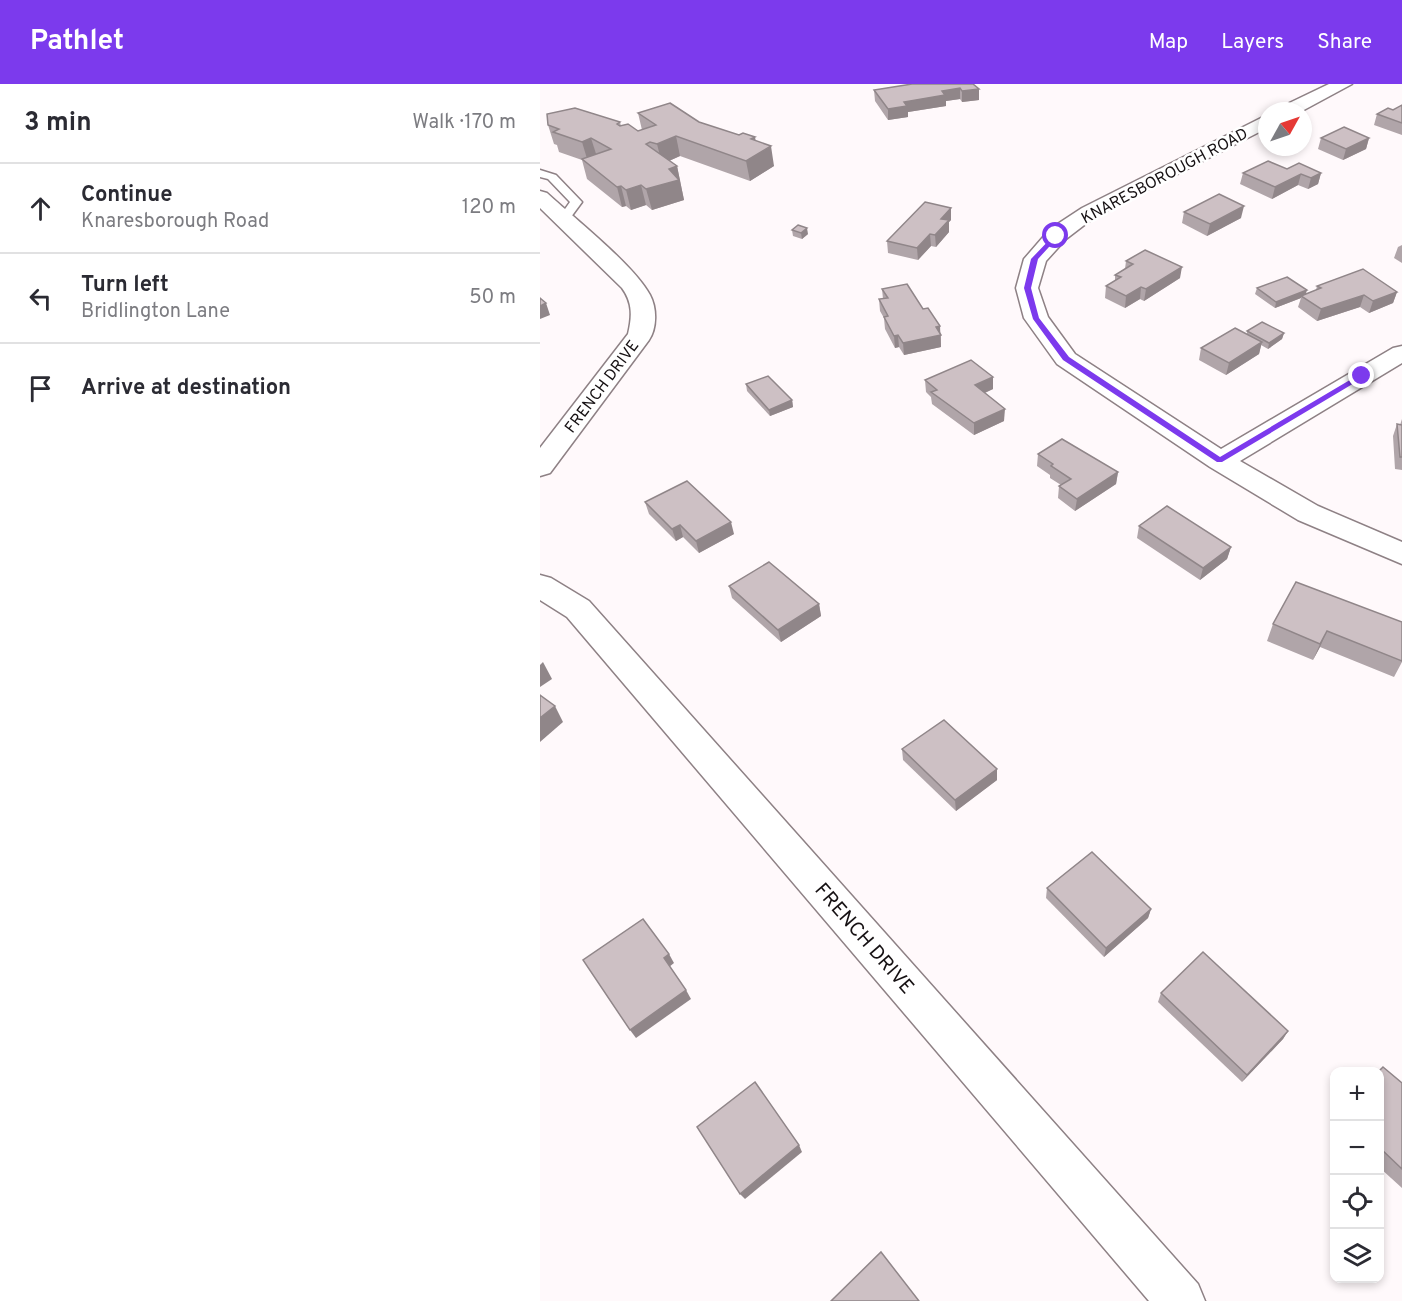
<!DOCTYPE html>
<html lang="en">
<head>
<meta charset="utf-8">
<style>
	body { margin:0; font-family:Overpass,sans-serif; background:#f2f2f3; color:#2b2b33 }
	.controls { position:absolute; right:18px; bottom:18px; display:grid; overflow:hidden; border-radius:12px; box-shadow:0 3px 9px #0003 }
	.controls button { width:54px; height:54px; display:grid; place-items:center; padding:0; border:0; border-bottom:2px solid #e1e1e2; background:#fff; color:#2b2b33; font:30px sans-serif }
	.compass { position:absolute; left:718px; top:18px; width:54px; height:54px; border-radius:50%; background:#fff; box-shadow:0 3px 9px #0003; rotate:50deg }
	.stop { position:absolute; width:18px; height:18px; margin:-14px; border:4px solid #7c3aed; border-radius:50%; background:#fff }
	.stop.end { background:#7c3aed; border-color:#fff; box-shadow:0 2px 6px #0008 }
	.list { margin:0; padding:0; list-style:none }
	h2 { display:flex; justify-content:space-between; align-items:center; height:78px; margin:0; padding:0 24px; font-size:26px }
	h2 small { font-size:20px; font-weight:400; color:#7c7c81 }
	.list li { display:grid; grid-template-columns:39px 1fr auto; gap:18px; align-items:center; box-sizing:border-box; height:90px; padding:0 24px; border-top:2px solid #e1e1e2 }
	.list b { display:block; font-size:22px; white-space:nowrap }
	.list p { margin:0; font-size:20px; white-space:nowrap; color:#7c7c81 }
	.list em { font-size:20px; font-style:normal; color:#7c7c81 }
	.icon { flex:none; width:33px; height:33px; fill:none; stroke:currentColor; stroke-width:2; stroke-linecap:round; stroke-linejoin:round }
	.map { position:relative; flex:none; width:862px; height:1217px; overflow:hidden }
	header { display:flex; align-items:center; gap:36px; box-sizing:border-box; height:84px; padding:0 30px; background:#7c3aed; color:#fff }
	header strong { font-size:28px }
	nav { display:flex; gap:33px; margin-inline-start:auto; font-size:21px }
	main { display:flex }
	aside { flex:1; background:#fff }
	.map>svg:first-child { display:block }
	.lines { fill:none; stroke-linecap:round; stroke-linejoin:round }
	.service-casing { stroke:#8e8185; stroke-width:3 }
	.minor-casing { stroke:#8e8185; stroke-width:3 }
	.service { fill:#fff; fill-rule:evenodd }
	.minor { fill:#fff; fill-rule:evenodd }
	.wall { fill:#b0a5a9 }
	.shaded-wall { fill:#908689 }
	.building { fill:#cdc0c4; stroke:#908689; stroke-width:1.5 }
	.route { fill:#7c3aed }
	.labels { text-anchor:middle; stroke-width:5; stroke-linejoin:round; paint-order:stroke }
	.far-street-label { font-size:16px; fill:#161113; stroke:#fff }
	.street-label { font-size:20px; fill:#161113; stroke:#fff }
</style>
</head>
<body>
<header>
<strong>Pathlet</strong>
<nav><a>Map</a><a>Layers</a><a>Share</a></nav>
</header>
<main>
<aside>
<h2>3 min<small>Walk · 170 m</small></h2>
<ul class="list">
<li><svg class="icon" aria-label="ahead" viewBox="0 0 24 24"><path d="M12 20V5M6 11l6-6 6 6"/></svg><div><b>Continue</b><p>Knaresborough Road</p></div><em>120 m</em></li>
<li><svg class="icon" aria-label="left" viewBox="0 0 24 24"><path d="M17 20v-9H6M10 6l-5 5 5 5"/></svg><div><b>Turn left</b><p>Bridlington Lane</p></div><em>50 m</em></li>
<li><svg class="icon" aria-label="arrive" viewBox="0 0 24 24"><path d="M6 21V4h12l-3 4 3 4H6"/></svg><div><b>Arrive at destination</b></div></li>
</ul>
</aside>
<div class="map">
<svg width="862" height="1217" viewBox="0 0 862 1217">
	<rect width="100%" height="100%" fill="#fff9fb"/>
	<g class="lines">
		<g class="service-casing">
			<polygon id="service" points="0,86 16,91 42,118 28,137 18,135 30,118 8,95 0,93"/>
		</g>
		<g class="minor-casing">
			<g id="minor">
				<polygon points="789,0 812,0 762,27 739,27 741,23"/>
				<polygon points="727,31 727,44 556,132 526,155 506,177 498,204 508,233 535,270 681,365 853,264 862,262 862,279 700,377 778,422 862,458 862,480 758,436 670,383 517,280 484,234 476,204 484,175 510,145 542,124"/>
				<path d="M 0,107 L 7,109 C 34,134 94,181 110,211 C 117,224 117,244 109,256 L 10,389 L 0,392 L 0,364 L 88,250 C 92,233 93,219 82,204 L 0,124 Z"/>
				<polygon points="0,491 11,494 49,517 658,1200 665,1217 609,1217 27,533 0,516"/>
			</g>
		</g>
		<use href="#service" class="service"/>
		<use href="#minor" class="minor"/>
	</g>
	<g class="wall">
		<polygon points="372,0 439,5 439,16 422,18 420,15 406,17 406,22 368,28 368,33 348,36 335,17 334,6"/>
		<polygon points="862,21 862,51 834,41 837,30 853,26"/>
		<polygon points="98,29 159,38 216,57 234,82 210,97 140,72 129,77 137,82 144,116 112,126 106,121 91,126 86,122 82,123 47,95 42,76 19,68 17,61 14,60 8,41 80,38 81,42 98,47 102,46"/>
		<polygon points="781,54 829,54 826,65 803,76 778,65"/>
		<polygon points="747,85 781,89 778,100 768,105 758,101 732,115 700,100 703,89"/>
		<polygon points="411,124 411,136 409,138 409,148 396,163 391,162 378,176 348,169 347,157"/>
		<polygon points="644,128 701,134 667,152 642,139"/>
		<polygon points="252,146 268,150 262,155 253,152"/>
		<polygon points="862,161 862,179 854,174 858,163"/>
		<polygon points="586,177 640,194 604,217 600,215 585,224 565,214 566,202 575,197 575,191 585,185"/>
		<polygon points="777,202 857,208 853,219 829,229 820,223 777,237 758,223 761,214 735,224 715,210 717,204 766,210 776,206"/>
		<polygon points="342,205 383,225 401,251 401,263 364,271 359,263 355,264 345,245 344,234 340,227 339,215 343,215"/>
		<polygon points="707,247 744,249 742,255 728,265 721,261 719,270 686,291 659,276 661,264 707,250"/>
		<polygon points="385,296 453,305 445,309 464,337 434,351 392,320 391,313 386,308"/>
		<polygon points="206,300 252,316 253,323 230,332 207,307"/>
		<polygon points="862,335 862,386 855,385 853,352 857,340 860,341"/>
		<polygon points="498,370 578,388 576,400 535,427 518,414 519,402 521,401 510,394 510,391 497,382"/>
		<polygon points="105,418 194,450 159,469 143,453 136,457 109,430"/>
		<polygon points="599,442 691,463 687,475 660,496 597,454"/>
		<polygon points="189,502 279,520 281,532 241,558 192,514"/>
		<polygon points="862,538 862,578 854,593 780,563 773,576 727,557 733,540"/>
		<polygon points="362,665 457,685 457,696 416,727 363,676"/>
		<polygon points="507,804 611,825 608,834 564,873 506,814"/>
		<polygon points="621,909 748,947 743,955 702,998 618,918"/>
		<polygon points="843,983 862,999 862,1104 840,1084 840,987 839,987"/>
	</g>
	<g class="shaded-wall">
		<polygon points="420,4 420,15 406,17 406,22 368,28 368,33 348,36 348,25 364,18 402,7"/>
		<polygon points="439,5 439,16 422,18 422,7"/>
		<polygon points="136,52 140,72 122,80 117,60"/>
		<polygon points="215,53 218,70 231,62 234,82 210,97 206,77 211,55"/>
		<polygon points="51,54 57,73 48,78 42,58"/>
		<polygon points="829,54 826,65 803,76 806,65"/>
		<polygon points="137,82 144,116 112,126 106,105 129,85"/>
		<polygon points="781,89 778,100 768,105 771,94"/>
		<polygon points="761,90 758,101 732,115 735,103"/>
		<polygon points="101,101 106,121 91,126 86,106"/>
		<polygon points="81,102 86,122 82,123 77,103"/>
		<polygon points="704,122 701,134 667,152 670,140"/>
		<polygon points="411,124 411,136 409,138 409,148 396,163 395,151 401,135"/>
		<polygon points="267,144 268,150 262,155 261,149"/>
		<polygon points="390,150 391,162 378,176 377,164"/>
		<polygon points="642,183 640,194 604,217 606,205"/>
		<polygon points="601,203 600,215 585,224 586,212"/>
		<polygon points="767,206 765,213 761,212 761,214 735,224 736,218"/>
		<polygon points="857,208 853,219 829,229 833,217"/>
		<polygon points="824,211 820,223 777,237 781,225"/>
		<polygon points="6,219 10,231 0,235 0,222"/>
		<polygon points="400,242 401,263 364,271 363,259 396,243"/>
		<polygon points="744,249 742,255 728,265 729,259"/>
		<polygon points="358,251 359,263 355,264 354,252"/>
		<polygon points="722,258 719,270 686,291 689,279"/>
		<polygon points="453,293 453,305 435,313 435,301"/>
		<polygon points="252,316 253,323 230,332 229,326"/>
		<polygon points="465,325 464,337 434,351 434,339"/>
		<polygon points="578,388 576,400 535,427 537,415"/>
		<polygon points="191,438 194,450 159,469 156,457"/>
		<polygon points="140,441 143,453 136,457 132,445"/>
		<polygon points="691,463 687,475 660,496 663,484"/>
		<polygon points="279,520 281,532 241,558 238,546"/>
		<polygon points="787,547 780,563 773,576 780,560"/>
		<polygon points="3,578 12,595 0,603 0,581"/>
		<polygon points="15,622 23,638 0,658 0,634"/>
		<polygon points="457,685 457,696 416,727 415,716"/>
		<polygon points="611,825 608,834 564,873 566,864"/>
		<polygon points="129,870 134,879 129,883 124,874"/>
		<polygon points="146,906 151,915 96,954 90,946"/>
		<polygon points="748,947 743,955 702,998 707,991"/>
		<polygon points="259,1061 262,1068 205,1115 200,1110"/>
	</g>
	<g class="building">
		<polygon points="372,0 433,0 439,5 422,7 420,4 402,7 405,11 364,18 367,22 348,25 334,6"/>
		<polygon points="130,19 159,38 199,51 203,49 215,53 211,55 231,62 206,77 136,52 117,60 110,58 106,60 137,82 129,85 139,96 106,105 101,101 86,106 81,102 77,103 42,75 71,65 51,54 42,58 13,48 19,45 8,41 7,30 35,24 80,38 77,40 80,42 88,40 98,47 116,41 98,29"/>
		<polygon points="862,21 862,39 837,30 848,24 853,26"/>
		<polygon points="804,43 829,54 806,65 781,54"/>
		<polygon points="728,77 747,85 759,79 781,89 771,94 761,90 735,103 703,89"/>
		<polygon points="679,110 704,122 670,140 644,128"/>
		<polygon points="385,118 411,124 401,135 409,136 395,151 390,150 377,164 347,157"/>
		<polygon points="258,141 267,144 261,149 252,146"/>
		<polygon points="605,166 642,183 606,205 601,203 586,212 566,202 581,193 575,191 593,180 586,177"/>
		<polygon points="823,185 857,208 833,217 824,211 781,225 761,212 781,204 777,202"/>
		<polygon points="747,193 767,206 736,218 717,204"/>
		<polygon points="367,200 383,225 388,224 400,242 396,243 401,251 363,259 358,251 354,252 344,233 348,232 339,215 348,214 342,205"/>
		<polygon points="0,214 6,219 0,222"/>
		<polygon points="722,238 744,249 729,259 707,247"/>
		<polygon points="695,244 722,258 689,279 661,264"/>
		<polygon points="431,276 453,293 435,301 465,325 434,339 391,308 397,306 385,296"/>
		<polygon points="228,292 252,316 229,326 206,300"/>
		<polygon points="857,340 862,341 862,373 860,373"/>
		<polygon points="522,355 578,388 537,415 519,402 531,395 511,382 513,380 498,370"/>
		<polygon points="147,397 191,438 156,457 140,441 132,445 105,418"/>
		<polygon points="627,422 691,463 663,484 599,442"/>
		<polygon points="229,478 279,520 238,546 189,502"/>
		<polygon points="756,498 862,538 862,577 787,547 780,560 733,540"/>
		<polygon points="0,611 15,622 0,634"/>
		<polygon points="404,636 457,685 415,716 362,665"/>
		<polygon points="552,768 611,825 566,864 507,804"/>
		<polygon points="103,835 129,870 124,874 146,906 90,946 43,876"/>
		<polygon points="663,868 748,947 707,991 621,909"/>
		<polygon points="843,983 862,999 862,1085 840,1064 839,987"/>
		<polygon points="215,998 259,1061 200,1110 157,1043"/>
		<polygon points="341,1168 379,1217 291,1217"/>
	</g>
	<polygon class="route" points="514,151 519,152 498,175 491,204 499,234 529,273 680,373 820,290 826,292 682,378 677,378 523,276 493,235 484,204 491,175"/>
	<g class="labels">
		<g class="far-street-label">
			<text transform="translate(624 91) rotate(-28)" y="6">KNARESBOROUGH ROAD</text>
			<text transform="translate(61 302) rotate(-53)" y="6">FRENCH DRIVE</text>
		</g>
		<g class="street-label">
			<text transform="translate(325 854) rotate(49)" y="7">FRENCH DRIVE</text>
		</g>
	</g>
</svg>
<div class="controls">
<button>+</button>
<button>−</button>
<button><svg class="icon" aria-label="locate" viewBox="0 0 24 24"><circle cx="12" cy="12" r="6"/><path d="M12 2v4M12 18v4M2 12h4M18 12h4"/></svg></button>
<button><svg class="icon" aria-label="layers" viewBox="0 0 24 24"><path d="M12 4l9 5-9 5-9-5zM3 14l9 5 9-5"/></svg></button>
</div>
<svg class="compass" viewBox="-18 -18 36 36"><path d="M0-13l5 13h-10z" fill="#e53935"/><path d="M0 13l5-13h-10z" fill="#7c7c81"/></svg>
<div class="stop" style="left:516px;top:152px"></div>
<div class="stop end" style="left:822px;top:292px"></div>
</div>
</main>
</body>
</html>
